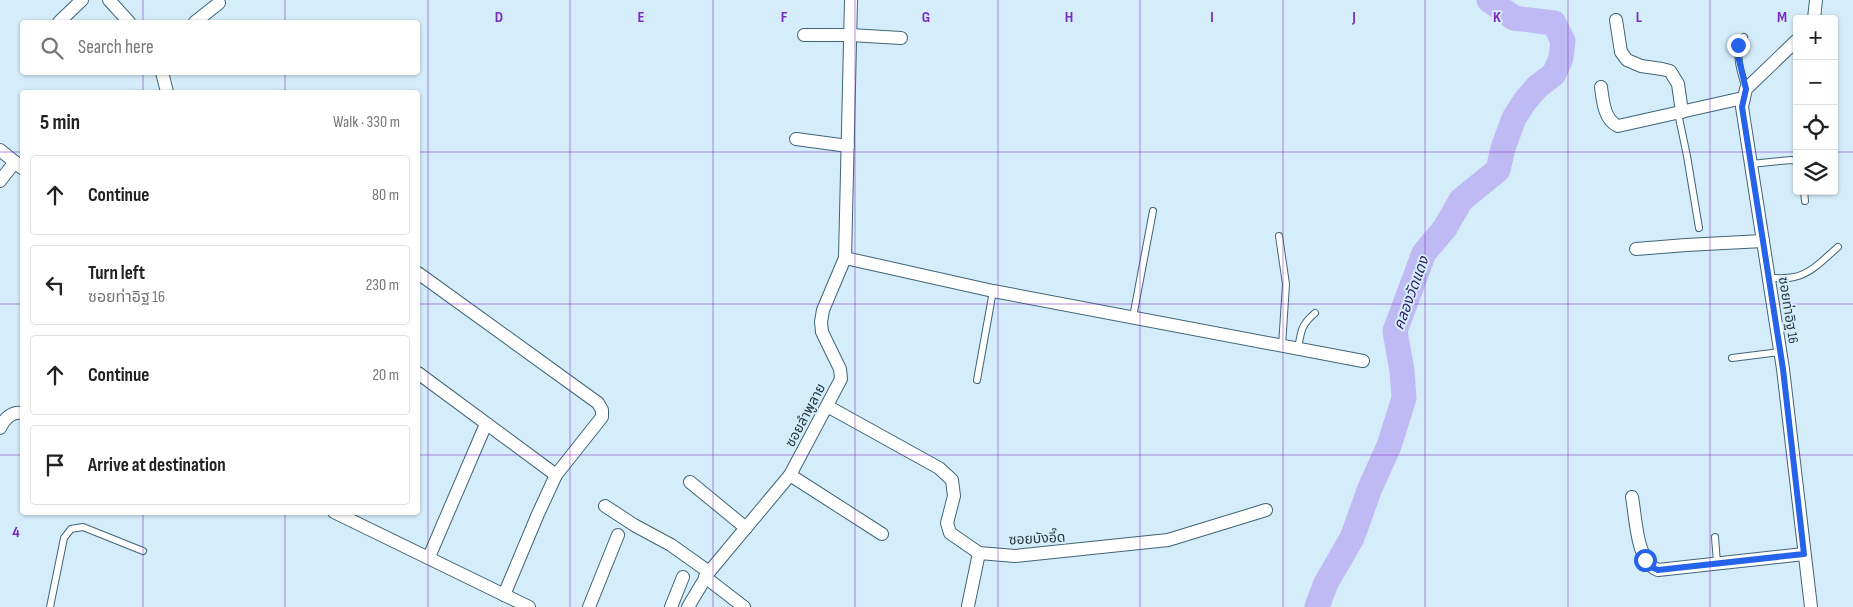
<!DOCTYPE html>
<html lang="en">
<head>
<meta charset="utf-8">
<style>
	body { margin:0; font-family:"Sofia Sans Condensed","Noto Sans Thai",sans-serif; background:#f2f2f2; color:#222 }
	.controls { position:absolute; right:15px; top:15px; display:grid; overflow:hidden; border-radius:5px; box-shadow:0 1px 4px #0004 }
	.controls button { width:45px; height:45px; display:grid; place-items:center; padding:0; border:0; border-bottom:1px solid #e0e0e0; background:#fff; color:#222; font:25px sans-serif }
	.stop { position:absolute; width:15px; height:15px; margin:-11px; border:4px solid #2563eb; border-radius:50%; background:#fff }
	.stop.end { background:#2563eb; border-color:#fff; box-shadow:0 1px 5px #0008 }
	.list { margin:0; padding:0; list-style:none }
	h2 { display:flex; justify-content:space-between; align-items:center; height:65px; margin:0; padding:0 20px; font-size:21px }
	h2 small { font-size:16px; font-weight:400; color:#767676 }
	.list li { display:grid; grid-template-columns:32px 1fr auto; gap:15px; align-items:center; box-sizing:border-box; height:80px; margin:0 10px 10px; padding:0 10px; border:1px solid #e0e0e0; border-radius:5px }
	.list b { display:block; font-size:19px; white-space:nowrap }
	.list p { margin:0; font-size:16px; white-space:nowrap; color:#767676 }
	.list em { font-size:16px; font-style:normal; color:#767676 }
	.icon { flex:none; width:28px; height:28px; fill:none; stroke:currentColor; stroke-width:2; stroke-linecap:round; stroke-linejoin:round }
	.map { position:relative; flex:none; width:1853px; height:607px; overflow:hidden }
	.search { position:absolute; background:#fff; box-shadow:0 1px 4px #0004; left:20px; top:20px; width:400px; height:55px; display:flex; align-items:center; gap:12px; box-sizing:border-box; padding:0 18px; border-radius:5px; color:#767676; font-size:19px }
	.panel { position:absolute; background:#fff; box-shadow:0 1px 4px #0004; left:20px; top:90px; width:400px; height:425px; border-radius:5px }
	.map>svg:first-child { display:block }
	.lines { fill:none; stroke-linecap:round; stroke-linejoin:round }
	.river { stroke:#c0baf4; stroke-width:25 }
	.lane-casing { stroke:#3f6577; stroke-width:8 }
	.street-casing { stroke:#3f6577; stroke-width:14 }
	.lane { stroke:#fff; stroke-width:6 }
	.street { stroke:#fff; stroke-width:12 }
	.route { stroke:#2563eb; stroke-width:6 }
	.grid { fill:none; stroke:#7b2cbf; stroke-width:1; stroke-opacity:0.55 }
	.labels { text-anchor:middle; stroke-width:4; stroke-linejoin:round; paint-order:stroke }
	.street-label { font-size:14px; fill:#26373f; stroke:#d5edfa }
	.water-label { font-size:15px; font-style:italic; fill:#2b1a5c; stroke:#d5edfa }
	.grid-label { font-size:16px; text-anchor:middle; font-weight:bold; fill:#7b2cbf; stroke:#d5edfa; stroke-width:4; stroke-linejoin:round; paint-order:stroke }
</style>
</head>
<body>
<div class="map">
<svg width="1853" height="607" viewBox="0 0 1853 607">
	<rect width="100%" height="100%" fill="#d5edfa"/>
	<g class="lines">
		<polyline class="river" points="1317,607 1326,583 1352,538 1370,488 1389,446 1404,398 1402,371 1395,331 1424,253 1445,228 1461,200 1498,170 1503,148 1514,118 1525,101 1537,87 1554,74 1561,58 1563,41 1554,23 1514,18 1489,0"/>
		<g class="lane-casing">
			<g id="lane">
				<path d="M 1744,37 C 1733,53 1741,72 1746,89"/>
				<polyline points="1678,113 1687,156 1699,228"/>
				<polyline points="1751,164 1791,160 1797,161"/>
				<polyline points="1804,191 1805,201"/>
				<polyline points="1279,236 1286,284 1282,346"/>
				<path d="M 1769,278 C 1777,278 1786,279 1794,277 C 1811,274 1825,258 1838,247"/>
				<polyline points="1133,317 1153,211"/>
				<path d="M 1298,349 C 1301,331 1301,325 1315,313"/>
				<polyline points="1732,358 1780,352"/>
				<polyline points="977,380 993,291"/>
				<polyline points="1715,537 1717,563"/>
				<polyline points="50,607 64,538 71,529 83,527 143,551"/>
			</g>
		</g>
		<g class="street-casing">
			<g id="street">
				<polyline points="109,0 129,22"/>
				<polyline points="1814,19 1816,0"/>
				<polyline points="1616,20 1621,52 1627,60 1641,66 1662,69 1670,71 1678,84 1682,112"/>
				<polyline points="59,22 82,0"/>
				<polyline points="195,22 219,3"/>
				<polyline points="804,35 850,35 901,38"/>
				<polyline points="1797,40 1746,89 1742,107 1783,369 1811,607"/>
				<polyline points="162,72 167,92"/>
				<path d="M 1601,87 C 1603,101 1604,120 1618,126 L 1743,98"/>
				<polyline points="796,139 848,146"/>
				<polyline points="0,150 22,168"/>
				<polyline points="0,181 15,162"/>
				<polyline points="1636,249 1686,245 1763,241"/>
				<polyline points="845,258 993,291 1363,361"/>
				<polyline points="418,273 598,403 602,410 602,417 556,475 538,514 504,595"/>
				<polyline points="418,373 556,475"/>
				<polyline points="827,406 939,468 952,480 954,496 947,523 950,533 979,553 1015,556 1168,540 1266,510"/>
				<path d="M 0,428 C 4,419 12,411 22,413"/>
				<polyline points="790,475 882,534"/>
				<polyline points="690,482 746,528"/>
				<path d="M 1632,497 C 1636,518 1636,562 1658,570 L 1804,554"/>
				<polyline points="605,506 634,525 671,545 709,572"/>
				<polyline points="334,512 529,607"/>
				<polyline points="429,557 486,424"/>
				<polyline points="705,577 744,607"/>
				<polyline points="968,606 979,553"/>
				<polyline points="589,607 618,535"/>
				<polyline points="671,607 683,577"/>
				<polyline points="688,607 709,572 790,475 841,379 840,369 822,332 821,322 823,310 845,258 851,0"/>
			</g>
		</g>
		<use href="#lane" class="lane"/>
		<use href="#street" class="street"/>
	</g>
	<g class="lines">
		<polyline class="route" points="1645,560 1651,567 1658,570 1804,554 1783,369 1742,107 1746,89 1738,56 1738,45"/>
	</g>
	<path class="grid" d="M 143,0 L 143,22M 285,0 L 285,22M 428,0 L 428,607M 570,0 L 570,607M 713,0 L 713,607M 855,0 L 855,607M 998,0 L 998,607M 1140,0 L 1140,607M 1283,0 L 1283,607M 1425,0 L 1425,607M 1568,0 L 1568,607M 1710,0 L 1710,607M 143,72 L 143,92M 285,72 L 285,92M 0,152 L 22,152M 418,152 L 1797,152M 1834,152 L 1853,152M 0,304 L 22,304M 418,304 L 1853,304M 0,455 L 22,455M 418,455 L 1853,455M 143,512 L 143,607M 285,512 L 285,607"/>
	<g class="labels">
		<g class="street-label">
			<text transform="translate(1789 310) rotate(81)" y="5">ซอยท่าอิฐ 16</text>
			<text transform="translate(805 415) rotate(-62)" y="5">ซอยลำพูลาย</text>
			<text transform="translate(1037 538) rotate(-3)" y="5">ซอยบังอี๊ด</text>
		</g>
		<g class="water-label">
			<text transform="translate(1411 293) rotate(-70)" y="5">คลองวัดแดง</text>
		</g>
	</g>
	<g class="grid-label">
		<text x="499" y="22">D</text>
		<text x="641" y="22">E</text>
		<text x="784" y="22">F</text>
		<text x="926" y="22">G</text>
		<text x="1069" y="22">H</text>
		<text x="1212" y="22">I</text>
		<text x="1354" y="22">J</text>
		<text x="1497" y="22">K</text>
		<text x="1639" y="22">L</text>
		<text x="1782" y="22">M</text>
		<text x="16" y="537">4</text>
	</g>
</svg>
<div class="controls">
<button>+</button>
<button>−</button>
<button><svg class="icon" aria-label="locate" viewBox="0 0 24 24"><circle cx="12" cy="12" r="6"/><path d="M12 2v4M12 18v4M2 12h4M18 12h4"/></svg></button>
<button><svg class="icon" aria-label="layers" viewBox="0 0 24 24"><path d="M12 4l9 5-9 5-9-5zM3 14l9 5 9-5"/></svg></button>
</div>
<div class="stop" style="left:1645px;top:560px"></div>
<div class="stop end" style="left:1738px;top:45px"></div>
<div class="search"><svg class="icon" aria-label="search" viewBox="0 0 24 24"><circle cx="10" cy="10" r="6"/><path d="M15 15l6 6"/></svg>Search here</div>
<section class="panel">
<h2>5 min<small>Walk · 330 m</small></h2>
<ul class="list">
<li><svg class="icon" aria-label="ahead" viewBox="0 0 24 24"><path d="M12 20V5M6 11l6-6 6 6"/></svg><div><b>Continue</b></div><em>80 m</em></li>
<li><svg class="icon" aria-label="left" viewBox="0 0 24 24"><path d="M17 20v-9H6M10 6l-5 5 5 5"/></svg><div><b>Turn left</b><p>ซอยท่าอิฐ 16</p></div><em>230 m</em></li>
<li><svg class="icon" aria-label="ahead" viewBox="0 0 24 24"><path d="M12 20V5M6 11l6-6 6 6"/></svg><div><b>Continue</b></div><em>20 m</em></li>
<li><svg class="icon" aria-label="arrive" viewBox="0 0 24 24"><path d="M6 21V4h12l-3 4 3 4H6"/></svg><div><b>Arrive at destination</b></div></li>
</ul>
</section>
</div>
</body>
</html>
